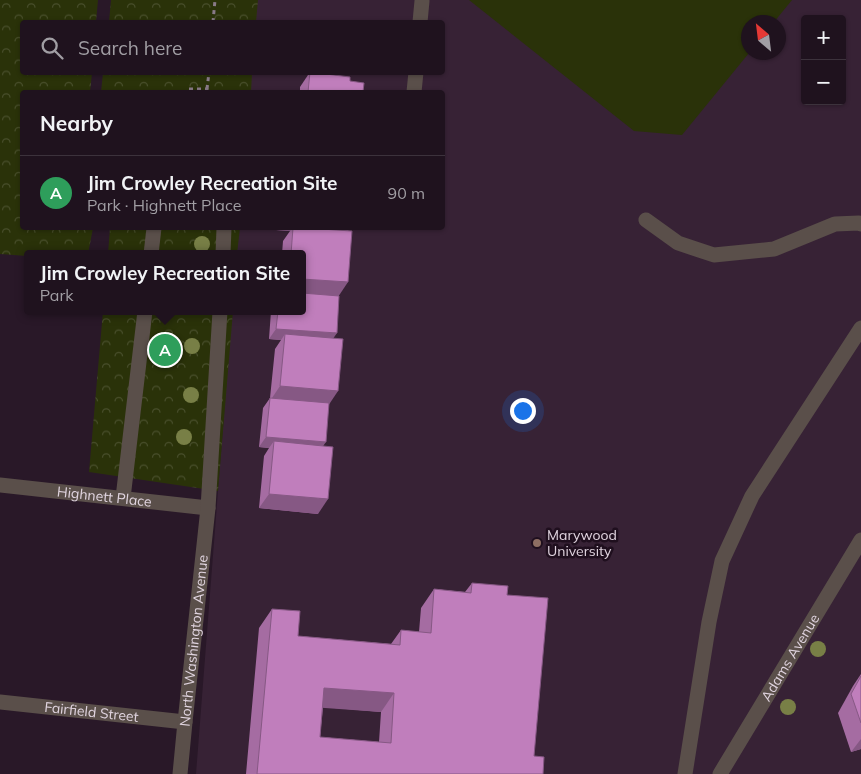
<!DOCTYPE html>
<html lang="en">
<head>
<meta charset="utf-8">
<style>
	body { margin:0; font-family:Mulish,sans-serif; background:#2c202b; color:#f1f3f6 }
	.controls { position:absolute; right:15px; top:15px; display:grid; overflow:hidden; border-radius:5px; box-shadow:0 1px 4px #0004 }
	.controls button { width:45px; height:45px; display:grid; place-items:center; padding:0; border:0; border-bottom:1px solid #3c323c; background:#1f121e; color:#f1f3f6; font:25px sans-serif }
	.compass { position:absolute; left:741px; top:15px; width:45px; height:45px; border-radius:50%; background:#1f121e; box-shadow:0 1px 4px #0004; rotate:332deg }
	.you { position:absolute; left:522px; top:410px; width:18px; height:18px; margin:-12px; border:4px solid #fff; border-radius:50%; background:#1a73e8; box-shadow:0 0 0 8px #1a73e833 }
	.badge { display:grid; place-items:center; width:32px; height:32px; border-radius:50%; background:#2563eb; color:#fff; font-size:16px; font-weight:700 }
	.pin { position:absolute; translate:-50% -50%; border:2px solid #fff; box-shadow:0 1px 5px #0006 }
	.popup { position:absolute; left:24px; top:250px; width:282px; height:65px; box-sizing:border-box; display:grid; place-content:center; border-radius:5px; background:#1f121e; filter:drop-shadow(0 1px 4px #0005); font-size:16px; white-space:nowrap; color:#a19ea4 }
	.popup b { font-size:19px; color:#f1f3f6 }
	.popup::after { content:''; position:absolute; left:50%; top:100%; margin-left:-10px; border:10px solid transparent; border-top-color:#1f121e }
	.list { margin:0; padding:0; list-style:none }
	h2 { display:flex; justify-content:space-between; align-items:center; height:65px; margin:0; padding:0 20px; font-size:21px }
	h2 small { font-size:16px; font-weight:400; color:#a19ea4 }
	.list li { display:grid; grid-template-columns:32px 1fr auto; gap:15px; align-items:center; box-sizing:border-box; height:75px; padding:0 20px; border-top:1px solid #3c323c }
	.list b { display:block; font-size:19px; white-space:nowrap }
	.list p { margin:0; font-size:16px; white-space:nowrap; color:#a19ea4 }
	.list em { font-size:16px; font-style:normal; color:#a19ea4 }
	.icon { flex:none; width:28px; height:28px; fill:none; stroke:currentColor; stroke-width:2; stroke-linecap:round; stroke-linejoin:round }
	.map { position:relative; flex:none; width:861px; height:774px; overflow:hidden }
	.search { position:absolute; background:#1f121e; box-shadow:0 1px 4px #0004; left:20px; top:20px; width:425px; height:55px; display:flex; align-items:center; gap:12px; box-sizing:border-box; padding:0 18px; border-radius:5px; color:#a19ea4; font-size:19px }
	.panel { position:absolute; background:#1f121e; box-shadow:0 1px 4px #0004; left:20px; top:90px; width:425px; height:140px; border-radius:5px }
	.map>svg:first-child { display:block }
	.built { fill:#372235; fill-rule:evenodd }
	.forest { fill:url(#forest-crowns) }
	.pitch { fill:#2a3209 }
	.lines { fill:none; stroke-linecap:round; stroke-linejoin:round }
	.path { stroke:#897a88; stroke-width:3; stroke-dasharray:4 4; stroke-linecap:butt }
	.minor { stroke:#5a4f4a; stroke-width:15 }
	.tree { fill:#787f46 }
	.wall { fill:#a56ca2; fill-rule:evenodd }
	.shaded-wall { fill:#865884 }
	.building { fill:#c07ebc; stroke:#865884; fill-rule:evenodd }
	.education-dot { fill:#8d6e63; stroke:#1f0f1e; stroke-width:2 }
	.labels { text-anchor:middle; stroke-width:5; stroke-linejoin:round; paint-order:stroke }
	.street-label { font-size:14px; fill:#e0d4df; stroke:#1f0f1e }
	.poi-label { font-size:14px; fill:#e0d4df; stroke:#1f0f1e; text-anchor:start }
</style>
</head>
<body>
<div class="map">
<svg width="861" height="774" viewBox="0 0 861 774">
	<defs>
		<pattern id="forest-crowns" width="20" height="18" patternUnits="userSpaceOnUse" patternTransform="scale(1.25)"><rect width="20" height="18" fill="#2a3209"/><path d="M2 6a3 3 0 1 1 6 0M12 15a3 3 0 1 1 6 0" fill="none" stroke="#494f2c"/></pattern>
	</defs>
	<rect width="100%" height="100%" fill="#291828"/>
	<path class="built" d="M 256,0 L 861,0 L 861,774 L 196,774 L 232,311 L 302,311 L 302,254 L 236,254 L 238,228 L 442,228 L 442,92 L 249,92 L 250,73 L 442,72 L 442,22 L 254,22 ZM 805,19 L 842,19 L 842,101 L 805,101 ZM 748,22 L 778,22 L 778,52 L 748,52 Z"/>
	<g class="forest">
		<polygon points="0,0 98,0 96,22 22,22 22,72 92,73 90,92 22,92 22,228 93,228 88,254 28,254 27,256 0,254"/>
		<polygon points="111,0 258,0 256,22 109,22"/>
		<polygon points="103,73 103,72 252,73 251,92 101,92"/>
		<polygon points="110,228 240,228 237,254 108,254"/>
		<polygon points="103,311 233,311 218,491 89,472"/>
	</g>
	<polygon class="pitch" points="469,0 792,0 774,22 748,22 749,53 682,135 634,131"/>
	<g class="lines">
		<g class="path">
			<polyline points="213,22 215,0"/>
			<polyline points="189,89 207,89 207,92"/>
			<polyline points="207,89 209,72"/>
		</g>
		<g class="minor">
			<polyline points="420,22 422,1"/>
			<polyline points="414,92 416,72"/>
			<polyline points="646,220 678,243 714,255 774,249 835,224 859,223 861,224"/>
			<polyline points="151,254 154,228"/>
			<polyline points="223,254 224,228"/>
			<path id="s1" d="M 0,485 L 208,508"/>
			<polyline points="123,498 145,311"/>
			<path id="s2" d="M 0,702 L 185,722"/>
			<path id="s3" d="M 180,774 L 185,722 L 208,508 L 220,311"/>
			<polyline points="685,774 709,622 722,561 752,496 861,328"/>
			<path id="s4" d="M 720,774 L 861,540"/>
		</g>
	</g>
	<g class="tree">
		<circle cx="202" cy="244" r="8"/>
		<circle cx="192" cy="346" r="8"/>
		<circle cx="191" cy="395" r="8"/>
		<circle cx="184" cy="437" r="8"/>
		<circle cx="818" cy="649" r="8"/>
		<circle cx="788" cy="707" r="8"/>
	</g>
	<g class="wall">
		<polygon points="310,72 350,81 363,92 300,92 300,87"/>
		<polygon points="277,228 350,228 348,230 333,338 329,404 323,446 318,514 259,508 264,456 269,448 259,447 263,408 270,398 275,349 281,340 269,339 271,311 302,311 302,254 282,254 283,241 290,231 276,230"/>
		<path d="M 472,583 L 507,595 L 534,756 L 543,774 L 246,774 L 259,628 L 272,609 L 298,636 L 391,644 L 401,630 L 419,632 L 421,608 L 434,589 L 465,592 ZM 323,707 L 381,712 L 379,742 L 320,737 Z"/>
		<polygon points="861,674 861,749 851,752 838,713 853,686"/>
	</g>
	<g class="shaded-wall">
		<polygon points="278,228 292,228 290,231 276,230"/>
		<polygon points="293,228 350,228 343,238"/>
		<polygon points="302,279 348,282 338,297 302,294"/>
		<polygon points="276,329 337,333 330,343 285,334 281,340 269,339"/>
		<polygon points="280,386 338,391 328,406 270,401"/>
		<polygon points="266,437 326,442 318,453 274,441 269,448 259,447"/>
		<polygon points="269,494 328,499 318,514 259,508"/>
		<polygon points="324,688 394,693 381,712 311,707"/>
		<polygon points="861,739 861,749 851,752"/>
	</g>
	<g class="building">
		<polygon points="310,72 350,77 350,81 364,83 363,92 301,92 301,91 308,92"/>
		<polygon points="293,228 306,228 352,231 348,282 302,279 302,254 291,254"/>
		<polygon points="302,293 339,296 337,333 276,329 278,311 302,311"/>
		<polygon points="285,334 343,339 338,391 280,386"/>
		<polygon points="270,398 329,403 326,442 266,437"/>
		<polygon points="274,441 333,447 328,499 269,494"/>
		<path d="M 472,583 L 508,586 L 507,595 L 548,598 L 534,756 L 544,757 L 543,774 L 257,774 L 272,609 L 300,611 L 298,636 L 400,645 L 401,630 L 431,633 L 434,589 L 471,593 ZM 324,688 L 394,693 L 391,743 L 320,737 Z"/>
		<polygon points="861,676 861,723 851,694"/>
	</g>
	<circle class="education-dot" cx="537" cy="543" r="5"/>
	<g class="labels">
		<g class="street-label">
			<text dy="5" stroke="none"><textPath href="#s1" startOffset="105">Highnett Place</textPath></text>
			<text dy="5" stroke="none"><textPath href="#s3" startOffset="134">North Washington Avenue</textPath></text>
			<text dy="5" stroke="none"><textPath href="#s4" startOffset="136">Adams Avenue</textPath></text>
			<text dy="5" stroke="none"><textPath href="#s2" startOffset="92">Fairfield Street</textPath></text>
		</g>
		<g class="poi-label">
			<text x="547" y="540">Marywood<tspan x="547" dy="16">University</tspan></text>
		</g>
	</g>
</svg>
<div class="controls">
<button>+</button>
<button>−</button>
</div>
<svg class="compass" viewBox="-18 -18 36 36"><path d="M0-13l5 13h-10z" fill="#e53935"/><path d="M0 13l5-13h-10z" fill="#a19ea4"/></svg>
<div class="you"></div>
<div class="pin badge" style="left:165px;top:350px;background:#2e9e5b">A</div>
<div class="popup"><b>Jim Crowley Recreation Site</b>Park</div>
<div class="search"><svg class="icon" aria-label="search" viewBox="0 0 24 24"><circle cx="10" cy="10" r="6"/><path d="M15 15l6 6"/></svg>Search here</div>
<section class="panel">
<h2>Nearby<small></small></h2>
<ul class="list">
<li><span class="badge" style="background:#2e9e5b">A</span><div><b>Jim Crowley Recreation Site</b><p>Park · Highnett Place</p></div><em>90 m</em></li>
</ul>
</section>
</div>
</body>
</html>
